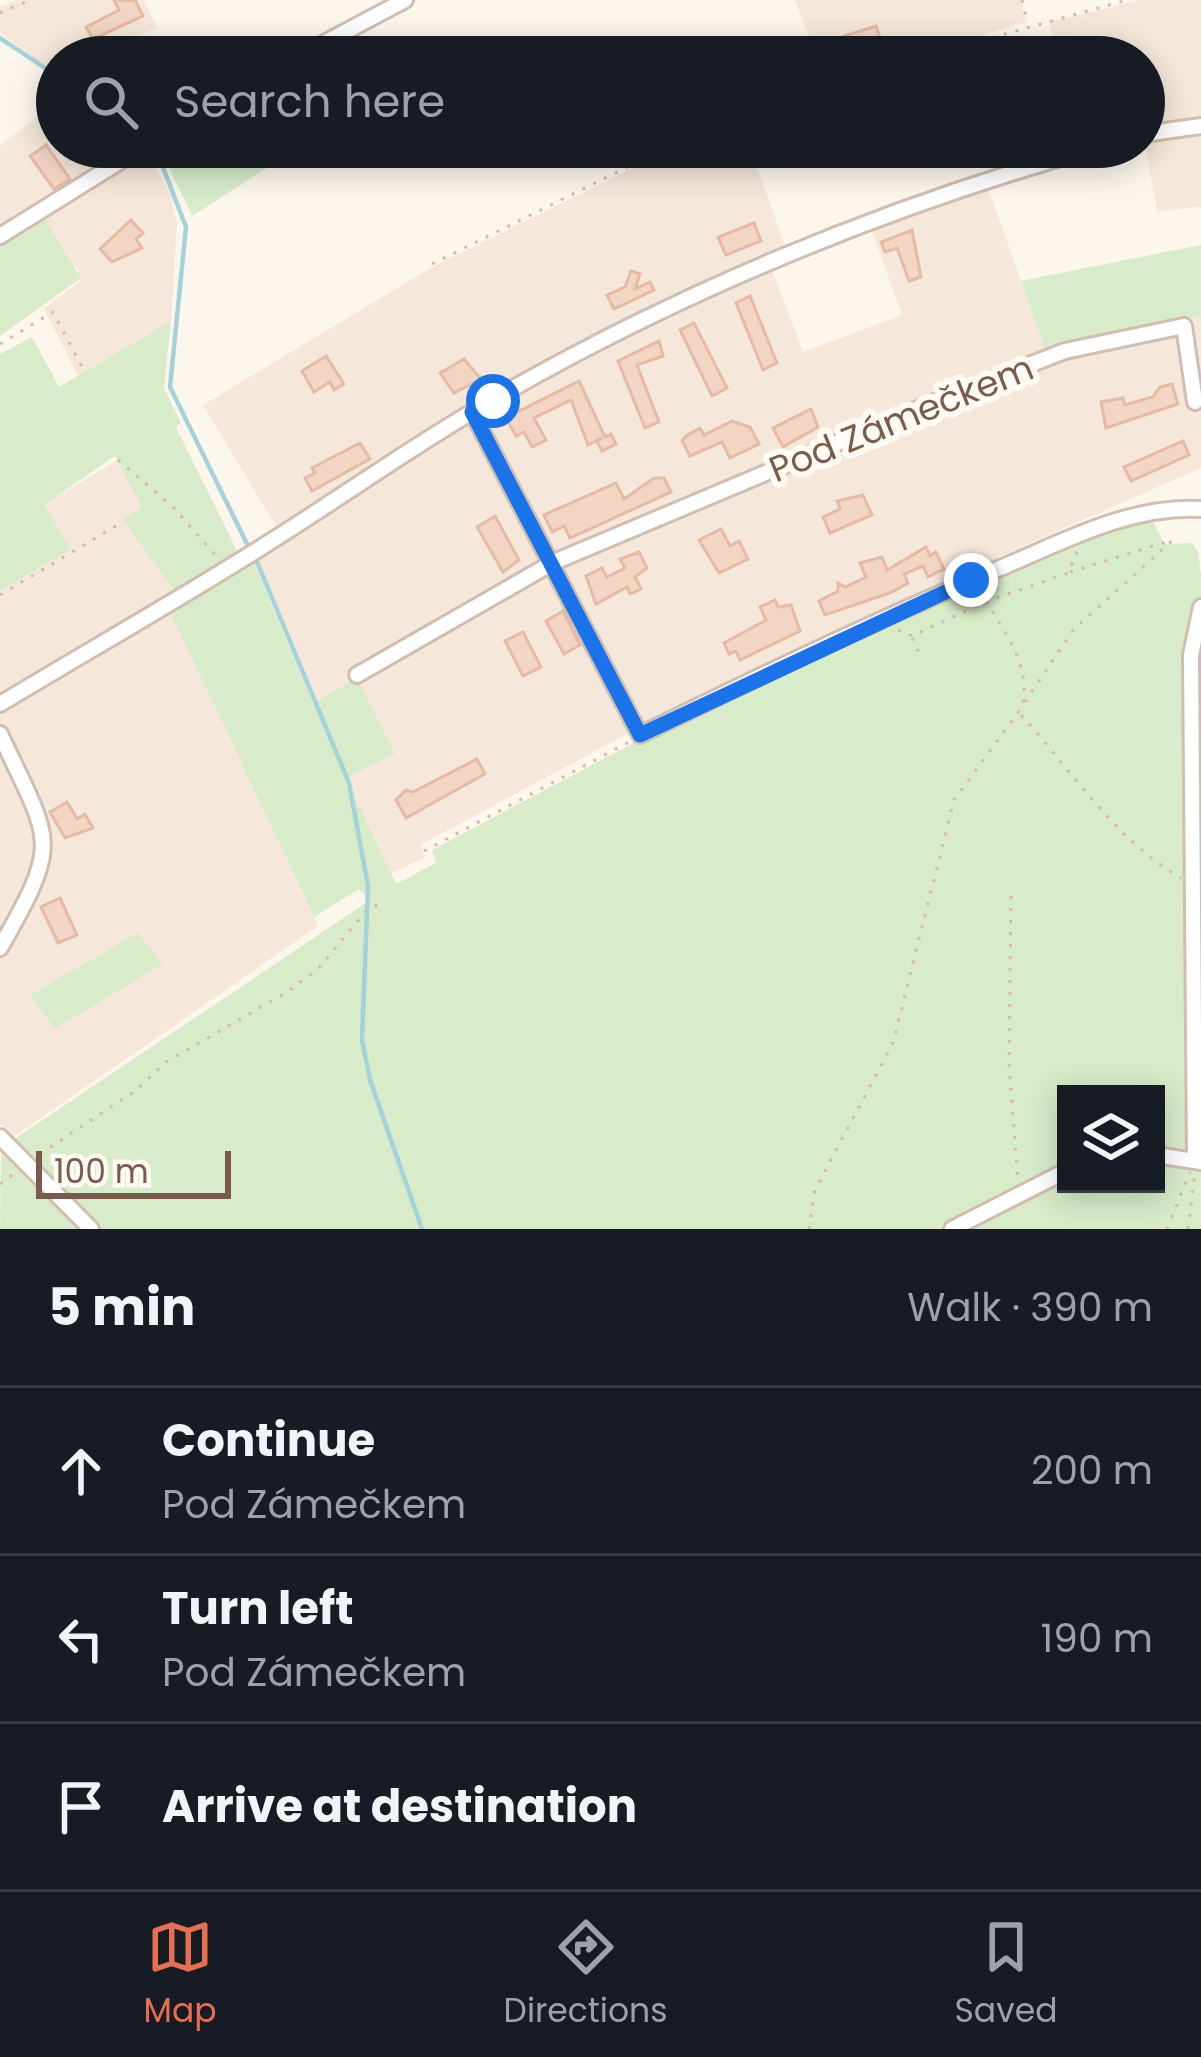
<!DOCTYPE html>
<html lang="en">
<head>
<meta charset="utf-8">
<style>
	body { margin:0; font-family:Poppins,sans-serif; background:#242831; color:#f1f3f6 }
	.controls { position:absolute; right:36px; bottom:36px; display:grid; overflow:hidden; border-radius:0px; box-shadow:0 6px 30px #0003 }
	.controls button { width:108px; height:108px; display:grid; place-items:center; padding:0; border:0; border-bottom:3px solid #363941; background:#171b24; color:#f1f3f6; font:60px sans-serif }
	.scale { position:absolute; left:36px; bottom:30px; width:195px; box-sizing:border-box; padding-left:12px; border:6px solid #7a5c4d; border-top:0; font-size:33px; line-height:42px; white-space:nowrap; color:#7a5c4d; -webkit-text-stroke:9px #fffaf3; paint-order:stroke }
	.stop { position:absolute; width:36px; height:36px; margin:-27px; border:9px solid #1a73e8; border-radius:50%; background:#fff }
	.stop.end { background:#1a73e8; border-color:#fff; box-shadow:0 3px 12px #0008 }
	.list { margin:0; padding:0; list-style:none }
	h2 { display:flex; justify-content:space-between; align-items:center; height:156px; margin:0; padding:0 48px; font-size:51px }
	h2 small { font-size:39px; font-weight:400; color:#9ea1a6 }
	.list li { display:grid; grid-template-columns:78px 1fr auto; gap:36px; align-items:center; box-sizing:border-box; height:168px; padding:0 48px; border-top:3px solid #363941 }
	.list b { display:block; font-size:45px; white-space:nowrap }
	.list p { margin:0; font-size:39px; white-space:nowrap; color:#9ea1a6 }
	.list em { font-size:39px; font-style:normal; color:#9ea1a6 }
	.icon { flex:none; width:66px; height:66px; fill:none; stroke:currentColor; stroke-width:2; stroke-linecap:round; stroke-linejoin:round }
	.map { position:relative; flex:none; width:1201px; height:1229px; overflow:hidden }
	.search { position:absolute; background:#171b24; box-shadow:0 6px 30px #0003; left:36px; right:36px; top:36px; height:132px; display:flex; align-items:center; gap:30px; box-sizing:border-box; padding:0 42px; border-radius:66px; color:#9ea1a6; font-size:45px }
	.sheet { height:660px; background:#171b24 }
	nav { display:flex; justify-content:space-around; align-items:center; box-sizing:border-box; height:168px; border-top:3px solid #363941; background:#171b24; font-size:33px; color:#9ea1a6 }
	nav a { display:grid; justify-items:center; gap:6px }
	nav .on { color:#e76f51 }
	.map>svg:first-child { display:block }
	.residential { fill:#f5e8da }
	.green { fill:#d8ecc9; fill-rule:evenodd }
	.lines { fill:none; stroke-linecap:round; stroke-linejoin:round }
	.stream { stroke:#a5d3da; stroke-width:4.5 }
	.building { fill:#f3d5c3; stroke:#e6bba3; stroke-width:3 }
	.minor-casing { stroke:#d1beb0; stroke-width:20 }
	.path { stroke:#d9b8a5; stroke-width:3; stroke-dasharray:3 9; stroke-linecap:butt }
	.minor { stroke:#fff; stroke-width:14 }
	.route { stroke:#1a73e8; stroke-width:15 }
	.labels { text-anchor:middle; stroke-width:12; stroke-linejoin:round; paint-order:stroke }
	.street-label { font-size:36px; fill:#7a5c4d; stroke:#fffaf3 }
</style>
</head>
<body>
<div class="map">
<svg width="1201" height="1229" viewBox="0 0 1201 1229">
	<rect width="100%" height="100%" fill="#fdf6ec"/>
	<g class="residential">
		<polygon points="17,0 144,0 157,28 87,57 57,57 57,71 52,73 0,33 0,7"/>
		<polygon points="795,0 1021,0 1026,22 911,57 817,57"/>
		<polygon points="1140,0 1201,0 1201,206 1157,212 1144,136 1144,57 1057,57 1049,22"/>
		<polygon points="57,100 57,147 145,147 171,196 177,225 171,321 78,376 44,309 79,282 78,268 0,233 0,146"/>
		<polygon points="676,147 750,147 786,249 768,259 803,352 902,315 870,226 987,185 1046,351 1201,316 1201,468 928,588 627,734 420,845 425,857 390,874 346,778 395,753 314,704 253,561 284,540 203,405 434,266"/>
		<polygon points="118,460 143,508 124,519 175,592 0,696 0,591 70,549 43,505"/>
		<polygon points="170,612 318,926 12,1138 0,1123 0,711"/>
	</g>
	<g class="green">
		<polygon points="159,147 298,147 298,148 192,216"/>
		<polygon points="42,215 81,278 0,336 0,242"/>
		<polygon points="1201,245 1201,316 1046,351 1021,281"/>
		<polygon points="171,321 164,388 181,423 176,427 238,553 175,592 123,519 142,507 115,456 44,505 71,549 0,591 0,354 32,337 59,387"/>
		<path d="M 1150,515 L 1164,544 L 1191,543 L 1198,552 L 1201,575 L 1201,1229 L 100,1229 L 13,1140 L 370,900 L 359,889 L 314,917 L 170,612 L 253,561 L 313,703 L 357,679 L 395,754 L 346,778 L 396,884 L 436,863 L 432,850 L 639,740 L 982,581 ZM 1066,1094 L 1156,1094 L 1156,1184 L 1066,1184 Z"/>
		<polygon points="138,933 163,964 55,1029 30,995"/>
		<polygon points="1,1148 82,1229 0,1229"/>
	</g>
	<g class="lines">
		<g class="stream">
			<polyline points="0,38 57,76"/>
			<polyline points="155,147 186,227 170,387 249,548"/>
			<polyline points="255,557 349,783 368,886 362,1040 370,1080 422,1229"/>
		</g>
	</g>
	<g class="building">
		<polygon points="114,0 135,0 143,16 93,39 86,27 119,10"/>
		<polygon points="876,26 884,49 863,56 861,50 850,53 844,36"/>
		<polygon points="46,145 70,179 54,189 30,156"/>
		<polygon points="131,220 143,233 136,239 142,248 112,262 100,249"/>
		<polygon points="754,223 761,241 726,255 718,237"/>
		<polygon points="912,230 921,277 909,281 897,248 885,252 881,242"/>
		<polygon points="631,271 640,274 635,289 650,282 654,290 614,309 607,295 625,287"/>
		<polygon points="750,296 777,363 763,370 736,303"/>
		<polygon points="694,323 727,388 712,396 680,330"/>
		<polygon points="659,341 663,356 637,365 659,422 645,428 618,361"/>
		<polygon points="326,356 344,384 334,390 330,382 314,392 302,371"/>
		<polygon points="464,359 481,379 454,393 440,373"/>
		<polygon points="579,381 605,437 611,434 616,444 602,451 597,441 602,438 588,445 571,400 534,418 546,440 532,447 524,432 516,436 502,411 516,404 519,411"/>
		<polygon points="1172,384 1178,404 1106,428 1101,402 1123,398 1125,405 1153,397 1160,387"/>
		<polygon points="811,409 818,427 783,447 773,428"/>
		<polygon points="732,421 750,427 759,444 730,458 722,442 690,456 682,441 686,436 700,428 704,435"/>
		<polygon points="1183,441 1189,455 1131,481 1124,467"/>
		<polygon points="360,443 370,459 312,491 305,478 315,473 312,468"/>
		<polygon points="654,478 664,478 671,492 570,538 564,526 552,532 544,515 616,483 624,499"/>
		<polygon points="863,495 872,515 830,533 823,517 840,509 837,501"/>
		<polygon points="495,516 519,560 503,572 477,527"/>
		<polygon points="721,529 730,546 739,541 748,559 719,573 699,540"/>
		<polygon points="926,547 930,556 936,552 944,569 928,577 923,566 904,574 908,583 890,593 825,615 819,601 838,591 838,583 845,587 866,577 860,563 882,557 887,570"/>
		<polygon points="639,552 647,568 635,577 641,589 630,594 627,587 596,604 586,576 602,568 607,577 625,568 620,559"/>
		<polygon points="775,600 778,607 791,605 800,631 740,660 736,651 729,654 724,643 766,620 760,607"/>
		<polygon points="563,611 580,645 564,654 546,621"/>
		<polygon points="523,632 541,667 523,676 505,641"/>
		<polygon points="477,759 485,774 406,818 396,800 406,790 413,792"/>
		<polygon points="67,802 77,819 85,814 93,828 65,838 50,812"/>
		<polygon points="60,898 77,935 58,943 41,907"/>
	</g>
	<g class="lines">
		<g class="minor-casing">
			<g id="minor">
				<polyline points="298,57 405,0"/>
				<polyline points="1144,134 1201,126"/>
				<polyline points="0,236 143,147"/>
				<path d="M 472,412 L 640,735 C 759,676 878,619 1000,568 C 1065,541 1130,505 1201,509"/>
				<polyline points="357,675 554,562 939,400 1065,351 1184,326 1195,402"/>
				<path d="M 0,704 C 88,651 178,600 265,545 C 334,502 401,454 472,412 C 666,297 881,208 1098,147"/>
				<path d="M 0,734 C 52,845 62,839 0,948"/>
				<polyline points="0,1137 91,1229"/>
				<polyline points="1156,1155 1201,1162"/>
				<polyline points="1195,1160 1191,655 1201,607"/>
				<polyline points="952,1229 1066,1171"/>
			</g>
		</g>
		<g class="path">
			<polyline points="1022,0 1027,22"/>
			<polyline points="0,13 30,0"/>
			<polyline points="923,57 1127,0"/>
			<polyline points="432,264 668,147"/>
			<polyline points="0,344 53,312 83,369"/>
			<polyline points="118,460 173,507 217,557"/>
			<polyline points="1070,572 1169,541"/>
			<polyline points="0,595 119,524"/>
			<polyline points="898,630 912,636 985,602 1068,573 1079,547"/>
			<polyline points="912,638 919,653"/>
			<polyline points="1025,702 1073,630 1172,541"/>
			<path d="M 1021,715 C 1073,772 1114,839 1181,878"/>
			<polyline points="424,851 629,742"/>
			<polyline points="1011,896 1009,1063 1018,1182"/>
			<polyline points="40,1154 135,1091 166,1062 287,992 319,968 366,911 379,904"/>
			<polyline points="0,1184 18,1171"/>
			<path d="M 809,1229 L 815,1190 L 893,1043 L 954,800 L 1022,707 C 1033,663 999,624 979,591"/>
			<polyline points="1167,1229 1190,1172"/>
			<polyline points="1188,1229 1195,1173"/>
		</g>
		<use href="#minor" class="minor"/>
	</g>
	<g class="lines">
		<polyline class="route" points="493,401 472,412 640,735 971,580"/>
	</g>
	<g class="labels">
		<g class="street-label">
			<text transform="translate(901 418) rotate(-22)" y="13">Pod Zámečkem</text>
		</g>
	</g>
</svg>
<div class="controls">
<button><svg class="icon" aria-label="layers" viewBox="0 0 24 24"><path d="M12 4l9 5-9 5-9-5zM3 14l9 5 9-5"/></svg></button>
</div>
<div class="scale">100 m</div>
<div class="stop" style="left:493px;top:401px"></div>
<div class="stop end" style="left:971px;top:580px"></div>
<div class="search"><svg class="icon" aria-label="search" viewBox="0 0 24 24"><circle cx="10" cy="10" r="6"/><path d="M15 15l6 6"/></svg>Search here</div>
</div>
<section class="sheet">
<h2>5 min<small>Walk · 390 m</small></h2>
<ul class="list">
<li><svg class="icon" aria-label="ahead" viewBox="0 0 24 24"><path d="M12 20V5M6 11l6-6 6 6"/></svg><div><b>Continue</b><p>Pod Zámečkem</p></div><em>200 m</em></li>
<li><svg class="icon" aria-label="left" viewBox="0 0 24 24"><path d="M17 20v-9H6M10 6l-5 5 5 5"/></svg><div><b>Turn left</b><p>Pod Zámečkem</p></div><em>190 m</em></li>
<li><svg class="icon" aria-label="arrive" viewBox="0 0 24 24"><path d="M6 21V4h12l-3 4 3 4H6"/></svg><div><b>Arrive at destination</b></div></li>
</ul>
</section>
<nav>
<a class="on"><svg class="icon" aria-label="map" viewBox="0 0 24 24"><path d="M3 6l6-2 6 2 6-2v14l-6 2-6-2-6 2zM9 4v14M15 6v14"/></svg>Map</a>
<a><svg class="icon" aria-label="directions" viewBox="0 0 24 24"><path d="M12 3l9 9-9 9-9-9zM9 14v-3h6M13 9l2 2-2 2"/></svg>Directions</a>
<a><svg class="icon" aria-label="saved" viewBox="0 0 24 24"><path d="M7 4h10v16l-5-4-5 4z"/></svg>Saved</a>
</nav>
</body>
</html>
